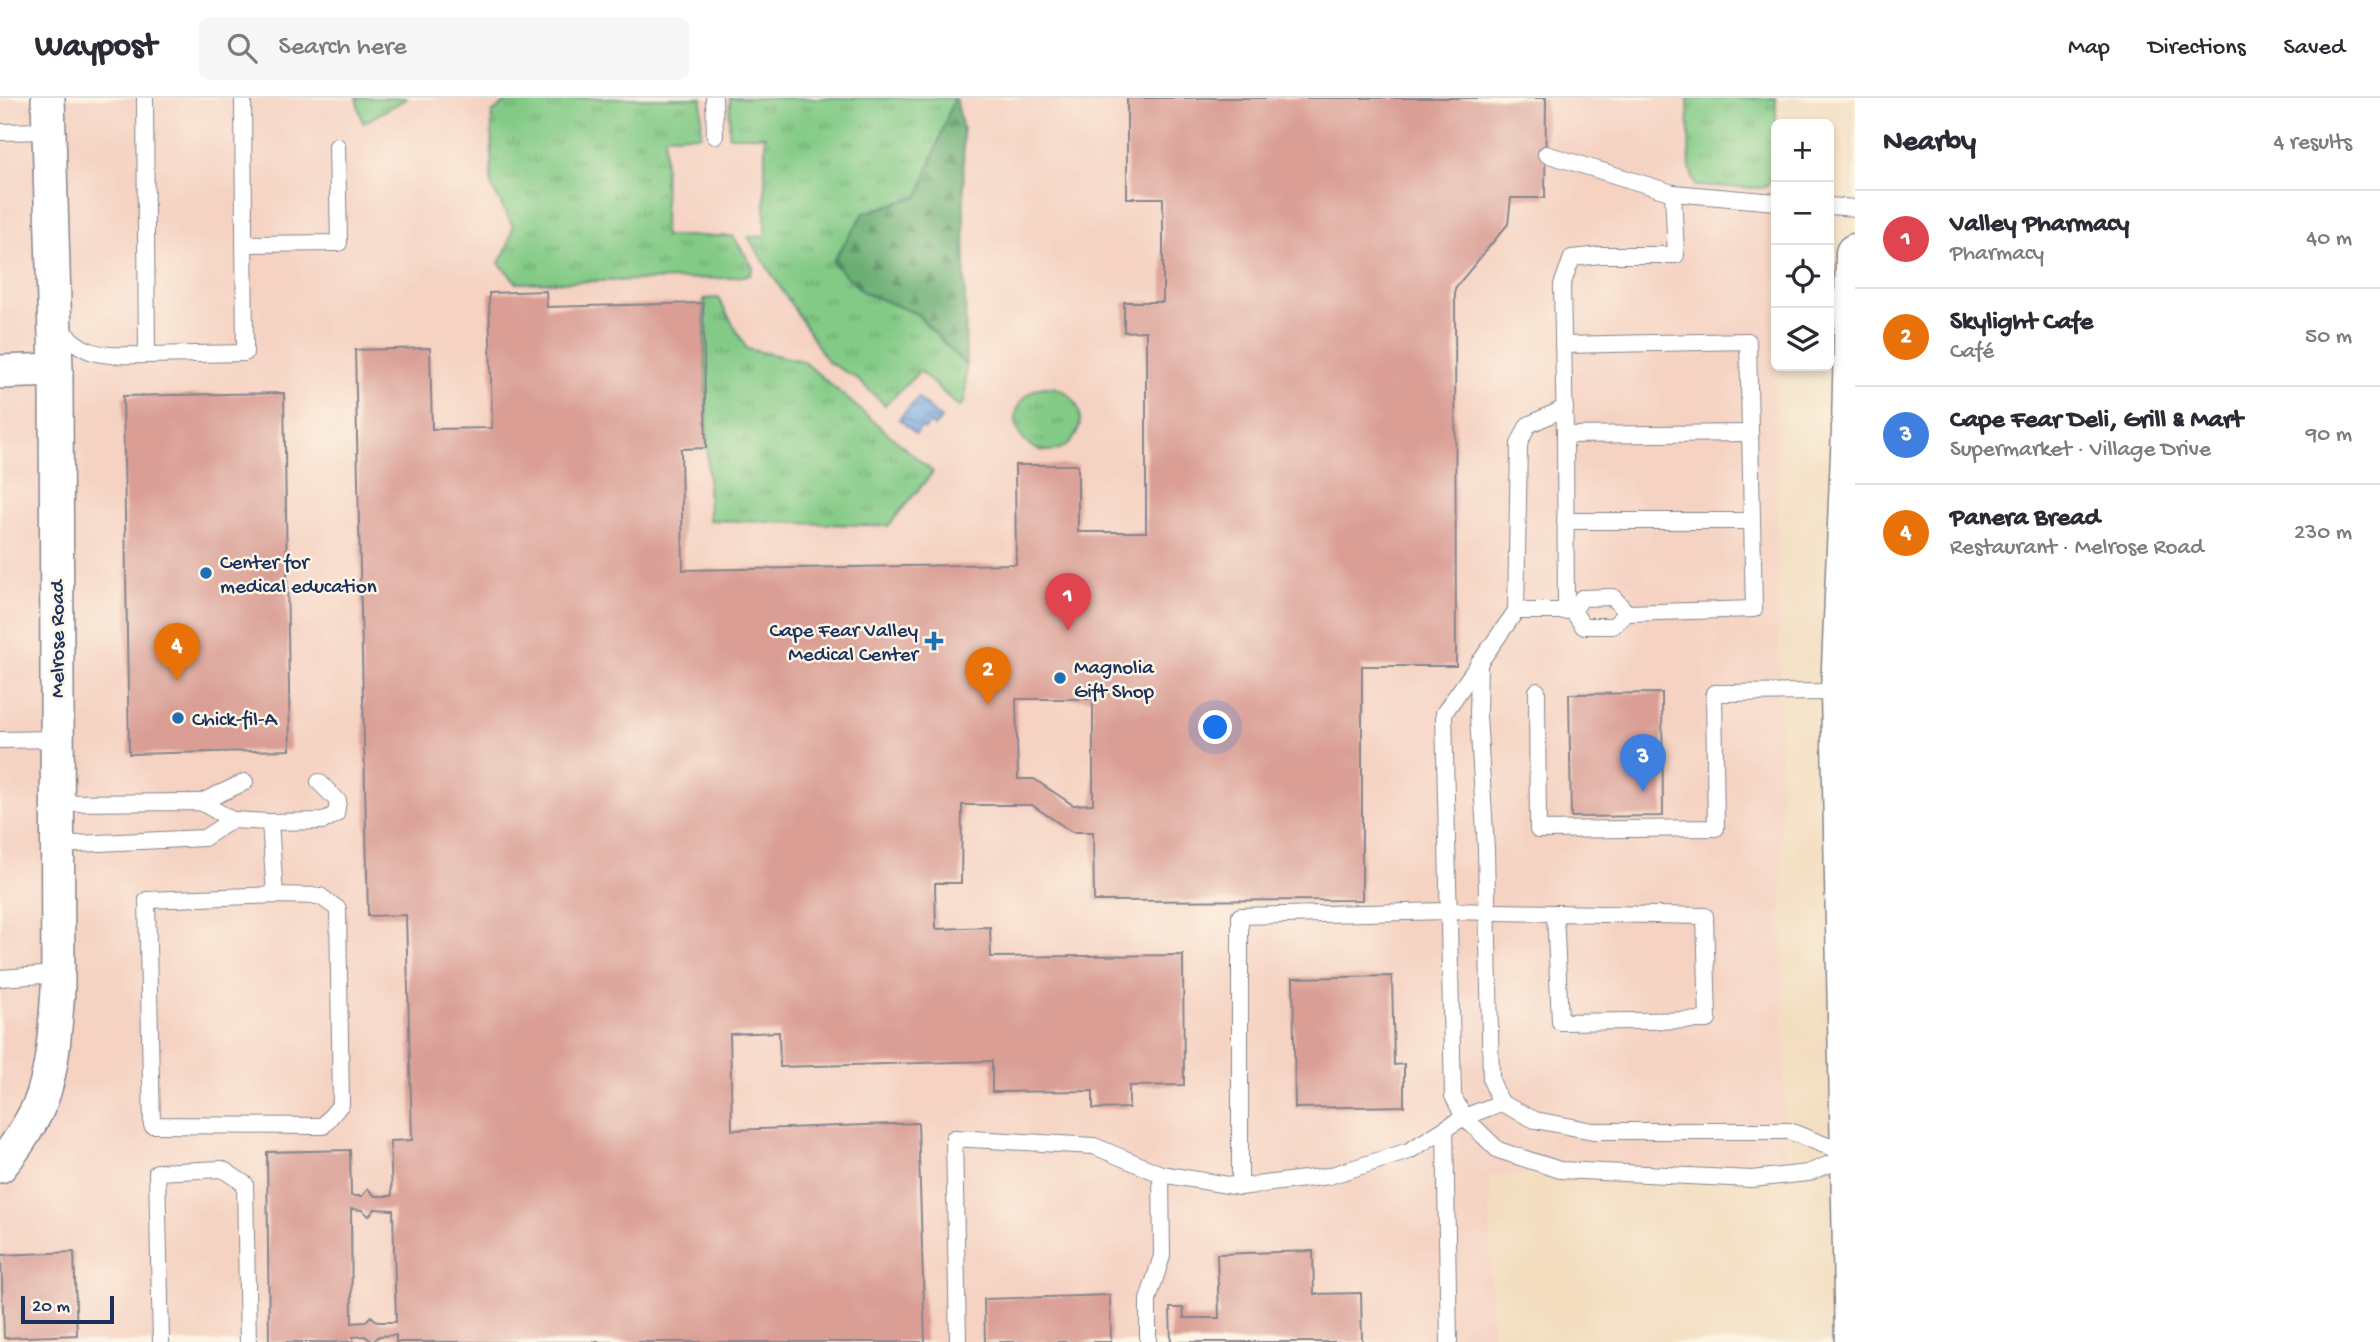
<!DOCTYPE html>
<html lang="en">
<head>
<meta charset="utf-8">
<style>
	body { margin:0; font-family:"Gochi Hand",sans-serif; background:#f7f7f7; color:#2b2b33 }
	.controls { position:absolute; right:21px; top:21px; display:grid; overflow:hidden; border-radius:10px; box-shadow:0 4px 10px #0003 }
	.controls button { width:63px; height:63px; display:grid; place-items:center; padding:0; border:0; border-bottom:2px solid #e1e1e2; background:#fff; color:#2b2b33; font:35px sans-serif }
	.scale { position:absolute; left:21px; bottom:18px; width:93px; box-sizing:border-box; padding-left:7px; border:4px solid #1b2f5e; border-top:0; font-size:19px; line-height:24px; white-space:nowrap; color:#1b2f5e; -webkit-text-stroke:5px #fcf5e5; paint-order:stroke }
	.you { position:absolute; left:1216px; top:630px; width:24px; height:24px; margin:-18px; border:5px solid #fff; border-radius:50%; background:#1a73e8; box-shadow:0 0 0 10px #1a73e833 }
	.badge { display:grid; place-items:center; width:46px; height:46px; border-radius:50%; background:#1f6fb2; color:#fff; font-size:23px; font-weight:700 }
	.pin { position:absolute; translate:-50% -58px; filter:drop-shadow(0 2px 4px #0008) }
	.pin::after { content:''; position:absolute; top:37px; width:24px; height:21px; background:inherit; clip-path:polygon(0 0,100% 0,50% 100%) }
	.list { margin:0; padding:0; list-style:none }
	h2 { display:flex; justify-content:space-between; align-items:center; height:91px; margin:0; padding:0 28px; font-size:30px }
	h2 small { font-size:23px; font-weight:400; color:#7c7c81 }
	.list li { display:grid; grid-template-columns:46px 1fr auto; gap:21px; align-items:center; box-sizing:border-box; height:98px; padding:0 28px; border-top:2px solid #e1e1e2 }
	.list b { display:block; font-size:26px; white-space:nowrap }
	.list p { margin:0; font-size:23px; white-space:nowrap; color:#7c7c81 }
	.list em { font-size:23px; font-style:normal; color:#7c7c81 }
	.icon { flex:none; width:38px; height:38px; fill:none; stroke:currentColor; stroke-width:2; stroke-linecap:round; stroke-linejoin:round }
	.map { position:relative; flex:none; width:1855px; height:1244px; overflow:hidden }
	header { display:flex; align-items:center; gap:42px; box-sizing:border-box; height:98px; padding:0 35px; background:#fff; border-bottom:2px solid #e1e1e2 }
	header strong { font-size:33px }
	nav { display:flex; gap:38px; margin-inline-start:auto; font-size:24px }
	.search { width:490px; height:63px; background:#f7f7f7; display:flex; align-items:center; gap:18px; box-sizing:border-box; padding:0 24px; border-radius:10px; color:#7c7c81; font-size:26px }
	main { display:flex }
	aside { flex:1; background:#fff }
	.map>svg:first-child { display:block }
	.built { fill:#f5d2c2 }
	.grass { fill:url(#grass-tufts); stroke:#4e7c72; stroke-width:2 }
	.forest { fill:url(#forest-firs); stroke:#426e68; stroke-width:2 }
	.water { fill:url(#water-waves); stroke:#486b9f; stroke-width:2 }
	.building { fill:#da9e95; fill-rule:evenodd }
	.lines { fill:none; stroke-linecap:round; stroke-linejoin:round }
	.service-casing { stroke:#87868e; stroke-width:18 }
	.minor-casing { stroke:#87868e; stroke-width:36 }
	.secondary-casing { stroke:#87868e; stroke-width:41 }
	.service { stroke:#fff; stroke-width:16 }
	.minor { stroke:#fff; stroke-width:33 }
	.secondary { stroke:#fff; stroke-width:38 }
	.poi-dot { fill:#1f6fb2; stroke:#fcf5e5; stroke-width:2.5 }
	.labels { text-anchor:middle; stroke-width:5; stroke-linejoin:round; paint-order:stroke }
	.poi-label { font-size:21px; fill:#1b2f5e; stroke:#fcf5e5; text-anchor:start }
	.street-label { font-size:21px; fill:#1b2f5e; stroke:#fcf5e5 }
</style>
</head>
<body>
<header>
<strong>Waypost</strong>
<div class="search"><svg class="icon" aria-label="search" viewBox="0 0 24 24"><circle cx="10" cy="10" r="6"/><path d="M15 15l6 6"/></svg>Search here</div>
<nav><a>Map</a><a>Directions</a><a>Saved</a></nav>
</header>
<main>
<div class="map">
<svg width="1855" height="1244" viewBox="0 0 1855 1244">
	<defs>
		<pattern id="grass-tufts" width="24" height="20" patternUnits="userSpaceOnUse" patternTransform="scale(1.75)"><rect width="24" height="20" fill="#82ca85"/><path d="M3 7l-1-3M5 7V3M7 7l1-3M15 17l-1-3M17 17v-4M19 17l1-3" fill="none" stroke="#6aa470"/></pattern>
		<pattern id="forest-firs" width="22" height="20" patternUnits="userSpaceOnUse" patternTransform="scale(1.75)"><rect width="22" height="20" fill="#69ae72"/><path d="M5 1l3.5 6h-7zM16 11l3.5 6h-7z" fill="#568e61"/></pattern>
		<pattern id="water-waves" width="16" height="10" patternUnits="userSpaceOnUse" patternTransform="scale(1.75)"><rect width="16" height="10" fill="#75a7e0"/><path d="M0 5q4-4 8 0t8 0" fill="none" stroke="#5f88b9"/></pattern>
	</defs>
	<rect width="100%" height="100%" fill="#fcf5e5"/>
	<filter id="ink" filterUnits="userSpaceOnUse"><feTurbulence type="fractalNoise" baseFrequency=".0143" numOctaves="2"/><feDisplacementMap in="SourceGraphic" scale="14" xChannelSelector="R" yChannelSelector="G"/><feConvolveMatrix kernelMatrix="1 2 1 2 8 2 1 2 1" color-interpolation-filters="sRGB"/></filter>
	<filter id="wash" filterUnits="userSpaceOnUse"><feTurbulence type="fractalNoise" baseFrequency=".00686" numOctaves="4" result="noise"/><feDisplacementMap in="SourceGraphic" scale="28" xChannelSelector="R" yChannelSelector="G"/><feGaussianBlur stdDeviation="1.57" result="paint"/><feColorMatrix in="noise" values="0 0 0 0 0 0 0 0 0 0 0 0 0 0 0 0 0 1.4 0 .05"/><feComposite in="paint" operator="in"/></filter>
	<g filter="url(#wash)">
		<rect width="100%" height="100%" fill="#f3ddbf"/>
		<polygon class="built" points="0,0 1776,0 1776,268 1785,1066 1490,1077 1492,1244 0,1244"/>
		<g class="grass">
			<polygon points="356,0 408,0 363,25"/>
			<polygon points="511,0 702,0 701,37 665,38 664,138 733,138 753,169 750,177 727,180 517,185 499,165 508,148 513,128 491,87 492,15"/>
			<polygon points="730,0 954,0 919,98 864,115 863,194 917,216 966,268 965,303 959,309 920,273 885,307 856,280 828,264 748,139 765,138 765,38 729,38"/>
			<polygon points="1688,0 1776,0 1776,81 1762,90 1695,88 1690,70"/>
			<polygon points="718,200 747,251 803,263 933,374 888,428 709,422 704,201"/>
			<circle cx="1048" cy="321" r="32"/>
		</g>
		<polygon class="forest" points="954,0 956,0 963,32 966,268 917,216 863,194 832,164 864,115 919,98"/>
		<polygon class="water" points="918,300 941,321 934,329 930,325 925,331 921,329 916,336 899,321"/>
		<g id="blocks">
			<g class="building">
				<path d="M 1127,0 L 1546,0 L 1545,100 L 1511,100 L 1508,126 L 1455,190 L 1456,568 L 1362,568 L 1362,802 L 1094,803 L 1093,734 L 1072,734 L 1032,707 L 962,707 L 961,785 L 935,785 L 936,831 L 990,829 L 991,859 L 1183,857 L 1184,987 L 1129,988 L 1129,1010 L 1093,1011 L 1093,993 L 992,994 L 992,963 L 780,969 L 779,934 L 730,936 L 732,1032 L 918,1025 L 925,1244 L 396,1244 L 396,1237 L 379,1238 L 373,1244 L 365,1238 L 353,1239 L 353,1244 L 269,1244 L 267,1054 L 350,1052 L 351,1098 L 362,1098 L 368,1091 L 375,1098 L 392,1098 L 390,1043 L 412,1042 L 406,817 L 368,818 L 355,252 L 430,250 L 432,331 L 492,330 L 489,195 L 546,193 L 547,209 L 703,205 L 706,350 L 681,351 L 683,472 L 1016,466 L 1015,367 L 1078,367 L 1078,434 L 1146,434 L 1146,233 L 1124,234 L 1124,204 L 1163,204 L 1163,100 L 1127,100 ZM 1016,601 L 1093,601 L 1093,706 L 1073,707 L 1034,681 L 1018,681 ZM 351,1111 L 362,1112 L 369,1118 L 375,1111 L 393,1112 L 396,1224 L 378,1224 L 371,1218 L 365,1224 L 352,1225 Z"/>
				<polygon points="284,295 290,652 129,656 123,298"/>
				<polygon points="1662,595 1663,718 1571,719 1569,596"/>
				<polygon points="1392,878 1394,967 1404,966 1404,1008 1295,1010 1293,880"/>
				<polygon points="1313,1153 1314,1196 1361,1195 1362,1244 1171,1244 1170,1210 1183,1210 1184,1220 1219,1220 1217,1156"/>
				<polygon points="74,1154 77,1237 4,1240 1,1157"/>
				<polygon points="1110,1197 1111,1244 985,1244 984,1201"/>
			</g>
		</g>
	</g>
	<g filter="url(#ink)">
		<use href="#blocks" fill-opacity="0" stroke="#87868e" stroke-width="2"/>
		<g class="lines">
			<g class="service-casing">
				<g id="service">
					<polyline points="145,0 147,257 245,255 243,0"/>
					<polyline points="714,0 715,38"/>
					<polyline points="0,34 49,33"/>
					<polyline points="1546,56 1673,95 1776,104"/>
					<polyline points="1829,108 1855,110"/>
					<polyline points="244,146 339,145 337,48"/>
					<path d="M 58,228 C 86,262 106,257 147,257"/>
					<polyline points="1563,247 1748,243 1754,511 1627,515 1613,528 1583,528 1573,513"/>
					<polyline points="1565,310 1528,327 1519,346 1516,513 1444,615 1453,998 1464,1019 1498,1052 1560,1072 1752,1081 1808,1075 1849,1058"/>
					<polyline points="1565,337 1750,335"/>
					<polyline points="1565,423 1752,423"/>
					<polyline points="1516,513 1566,513 1565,337 1562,187 1572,160 1601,157 1676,157 1673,95"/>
					<polyline points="1573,513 1582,500 1613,499 1627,515"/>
					<polyline points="1479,564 1478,617 1486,752 1491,982 1501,1005 1535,1022 1593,1033 1789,1033 1848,1056"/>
					<polyline points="1537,593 1538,732 1716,730 1714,595 1840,594"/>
					<polyline points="0,642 56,641"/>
					<polyline points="201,704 245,684"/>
					<polyline points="232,722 270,724 275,797 147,802 152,1027 323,1028 341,1006 338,811 320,798 275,797"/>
					<polyline points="270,724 323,723 336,716 338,703 319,684"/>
					<polyline points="56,747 204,740 232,722 201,704 57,705"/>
					<polyline points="0,880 57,876"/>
					<polyline points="1445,1031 1449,1244"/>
					<polyline points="1240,1089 1240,818 1448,813 1705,818 1708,922 1560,924 1555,815"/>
					<polyline points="161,1244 157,1074 222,1071 245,1086 248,1244"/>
					<polyline points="958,1244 954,1040 1094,1048 1161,1076 1240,1089 1329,1078 1409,1053 1464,1019 1501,1005"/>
					<polyline points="1148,1244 1148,1202 1162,1158 1161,1076"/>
				</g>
			</g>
			<g class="minor-casing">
				<g id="minor">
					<polyline points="0,274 56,272"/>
					<path d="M 0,1068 C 15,1051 38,1016 44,994 C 54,962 55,926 58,893 L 56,272 L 48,0"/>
				</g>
			</g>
			<g class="secondary-casing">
				<polyline id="secondary" points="1854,1244 1840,594 1851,331 1855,155"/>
			</g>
			<use href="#service" class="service"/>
			<use href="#minor" class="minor"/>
			<use href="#secondary" class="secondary"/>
		</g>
	</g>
	<g class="poi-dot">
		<circle cx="206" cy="475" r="7"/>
		<path d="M930.5 532.5h7v7h7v7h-7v7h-7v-7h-7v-7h7z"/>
		<circle cx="1060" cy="580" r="7"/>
		<circle cx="178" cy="620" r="7"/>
	</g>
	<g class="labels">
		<g class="poi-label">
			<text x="220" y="470">Center for<tspan x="220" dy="24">medical education</tspan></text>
			<text x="918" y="538" text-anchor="end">Cape Fear Valley<tspan x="918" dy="24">Medical Center</tspan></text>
			<text x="1074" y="575">Magnolia<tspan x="1074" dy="24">Gift Shop</tspan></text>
			<text x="192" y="627">Chick-fil-A</text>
		</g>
		<g class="street-label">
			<text transform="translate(56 541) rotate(-90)" y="7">Melrose Road</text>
		</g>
	</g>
</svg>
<div class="controls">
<button>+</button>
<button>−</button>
<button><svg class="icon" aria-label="locate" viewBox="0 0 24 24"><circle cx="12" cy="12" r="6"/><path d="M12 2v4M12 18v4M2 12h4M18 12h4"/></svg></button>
<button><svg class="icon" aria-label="layers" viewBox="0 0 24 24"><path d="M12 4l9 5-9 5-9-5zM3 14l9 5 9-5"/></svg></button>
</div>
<div class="scale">20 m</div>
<div class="you"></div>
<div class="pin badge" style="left:1068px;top:533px;background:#e0444e">1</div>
<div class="pin badge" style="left:988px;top:607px;background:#e8710a">2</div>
<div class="pin badge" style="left:1643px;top:694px;background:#3f7fe0">3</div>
<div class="pin badge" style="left:177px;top:583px;background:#e8710a">4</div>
</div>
<aside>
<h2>Nearby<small>4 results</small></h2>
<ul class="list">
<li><span class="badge" style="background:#e0444e">1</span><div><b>Valley Pharmacy</b><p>Pharmacy</p></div><em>40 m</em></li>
<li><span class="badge" style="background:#e8710a">2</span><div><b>Skylight Cafe</b><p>Café</p></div><em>50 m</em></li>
<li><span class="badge" style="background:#3f7fe0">3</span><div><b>Cape Fear Deli, Grill &amp; Mart</b><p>Supermarket · Village Drive</p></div><em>90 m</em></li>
<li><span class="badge" style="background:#e8710a">4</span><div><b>Panera Bread</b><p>Restaurant · Melrose Road</p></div><em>230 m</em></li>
</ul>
</aside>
</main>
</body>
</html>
